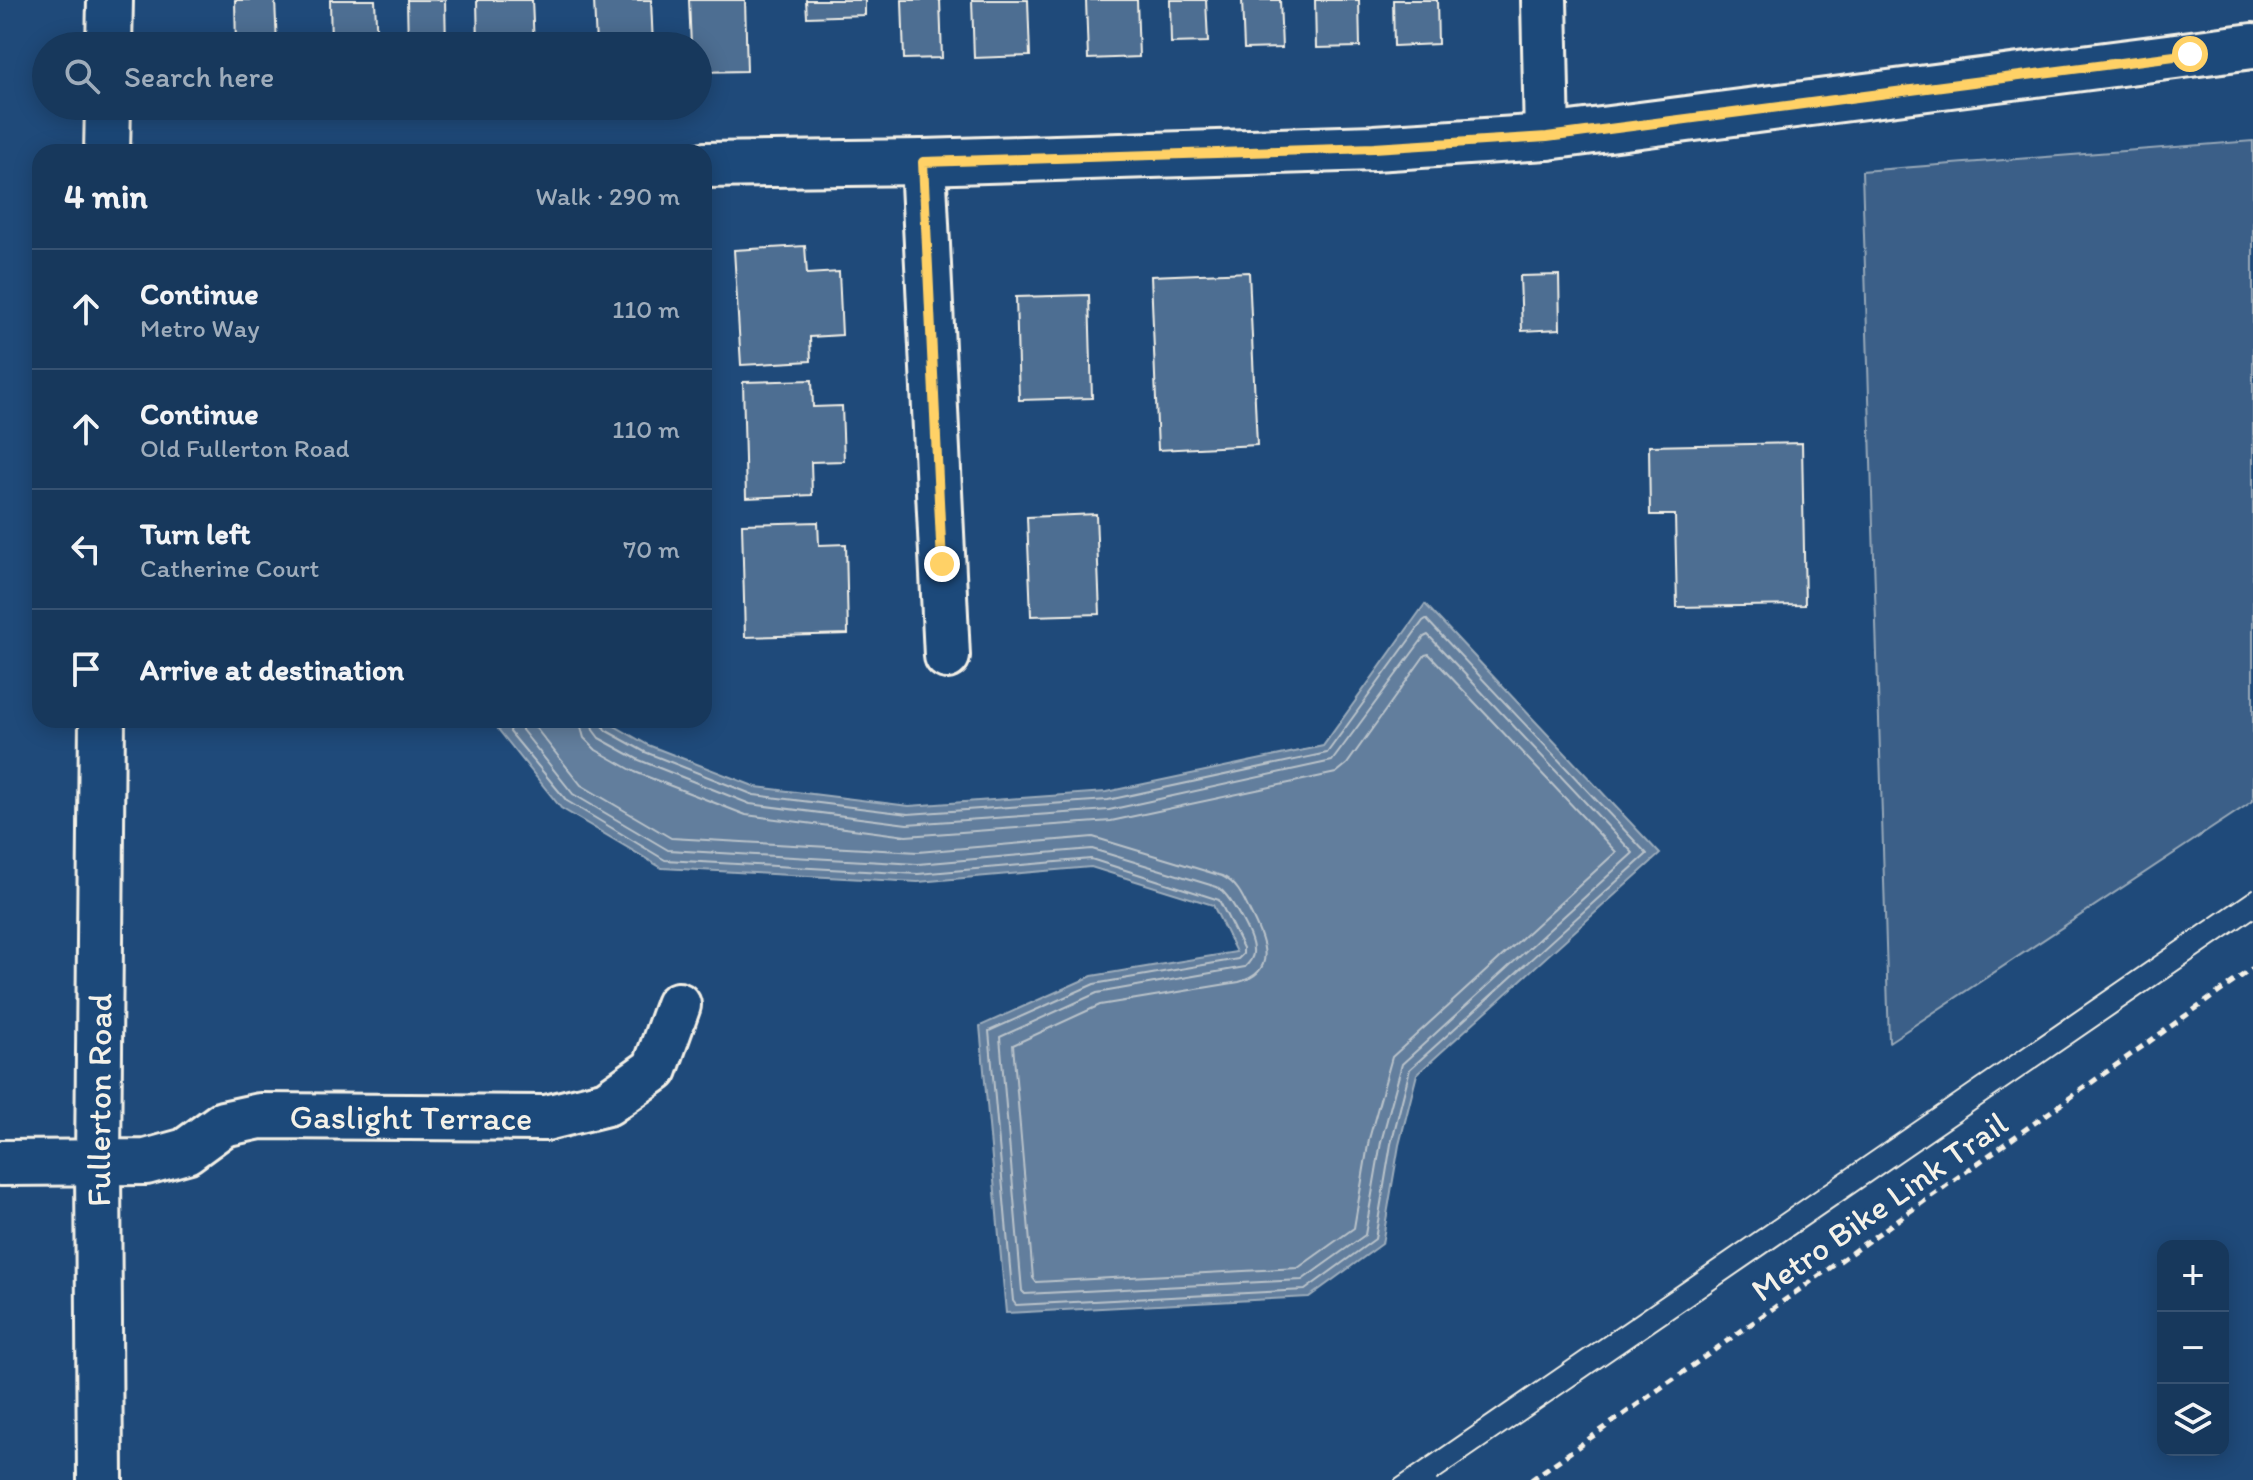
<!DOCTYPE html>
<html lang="en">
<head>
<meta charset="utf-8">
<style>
	body { margin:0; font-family:Itim,sans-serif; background:#203f62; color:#f1f3f6 }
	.controls { position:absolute; right:24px; bottom:24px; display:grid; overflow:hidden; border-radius:16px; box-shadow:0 4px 20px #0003 }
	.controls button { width:72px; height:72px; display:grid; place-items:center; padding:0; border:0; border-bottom:2px solid #365272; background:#17385c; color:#f1f3f6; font:40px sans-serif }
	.stop { position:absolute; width:24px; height:24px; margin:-18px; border:6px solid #ffd166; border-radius:50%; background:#fff }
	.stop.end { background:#ffd166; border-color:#fff; box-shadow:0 2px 8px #0008 }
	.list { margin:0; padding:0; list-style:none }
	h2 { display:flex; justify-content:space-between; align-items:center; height:104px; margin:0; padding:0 32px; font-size:34px }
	h2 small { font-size:26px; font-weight:400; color:#9eacbb }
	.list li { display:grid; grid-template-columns:52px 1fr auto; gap:24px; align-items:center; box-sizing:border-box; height:120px; padding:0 32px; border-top:2px solid #365272 }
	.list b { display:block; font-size:30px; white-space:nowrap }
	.list p { margin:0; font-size:26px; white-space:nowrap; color:#9eacbb }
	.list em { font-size:26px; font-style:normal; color:#9eacbb }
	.icon { flex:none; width:44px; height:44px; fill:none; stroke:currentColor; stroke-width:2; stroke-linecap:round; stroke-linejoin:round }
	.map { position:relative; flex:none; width:2253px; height:1480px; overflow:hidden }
	.search { position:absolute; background:#17385c; box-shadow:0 4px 20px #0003; left:32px; top:32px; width:680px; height:88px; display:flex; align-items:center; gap:20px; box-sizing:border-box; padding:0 28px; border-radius:44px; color:#9eacbb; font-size:30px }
	.panel { position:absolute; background:#17385c; box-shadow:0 4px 20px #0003; left:32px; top:144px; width:680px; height:584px; border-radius:24px }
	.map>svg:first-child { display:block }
	.green { fill:#3a5f88; stroke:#97a8b8; stroke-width:2 }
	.water { fill:#627e9d; stroke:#9cacbb; stroke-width:2 }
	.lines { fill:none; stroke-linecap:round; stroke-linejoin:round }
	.shore { stroke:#bac3ca; stroke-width:2 }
	.building { fill:#4d6e92; stroke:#f4f1e8; stroke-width:2 }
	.minor-casing { stroke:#f4f1e8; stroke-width:50 }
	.path { stroke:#f4f1e8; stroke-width:5; stroke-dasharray:8 6; stroke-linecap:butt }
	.minor { stroke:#1f4a7a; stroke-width:44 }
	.tram { stroke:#f4f1e8; stroke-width:2 }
	.route { stroke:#ffd166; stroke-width:10 }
	.labels { text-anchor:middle; stroke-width:6; stroke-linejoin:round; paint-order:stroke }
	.street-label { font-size:34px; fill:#f4f1e8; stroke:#1f4a7a }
</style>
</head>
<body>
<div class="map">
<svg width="2253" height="1480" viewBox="0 0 2253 1480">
	<rect width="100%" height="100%" fill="#1f4a7a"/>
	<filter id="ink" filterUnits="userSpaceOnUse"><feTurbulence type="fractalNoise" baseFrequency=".0125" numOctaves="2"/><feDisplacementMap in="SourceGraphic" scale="16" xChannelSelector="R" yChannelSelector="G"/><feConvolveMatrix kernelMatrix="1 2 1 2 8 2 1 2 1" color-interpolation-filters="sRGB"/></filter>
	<g filter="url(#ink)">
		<polygon class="green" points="2253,141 2253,801 1889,1042 1862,171"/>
		<polygon class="water" points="1425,604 1660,854 1417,1074 1399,1145 1382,1244 1309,1297 1006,1313 980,1026 1092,976 1236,952 1213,905 1091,867 918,882 662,868 561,808 498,729 507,720 604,720 648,745 756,787 909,806 1106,792 1323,746"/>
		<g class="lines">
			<g class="shore">
				<polyline points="512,720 510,732 567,801 665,860 918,874 1091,859 1219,900 1243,948 1243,954 1238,959 1094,984 989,1031 1013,1301 1016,1305 1305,1290 1375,1239 1391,1144 1410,1069 1647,854 1426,619 1423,621 1327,753 1108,800 908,814 754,795 645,752 605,730 601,720"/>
				<path d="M 522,720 L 522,730 L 573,794 L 668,850 L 918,864 L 1092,849 L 1217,887 C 1229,893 1253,936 1253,950 C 1254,957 1250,962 1245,967 L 1097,993 L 1000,1037 L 1022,1291 L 1025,1294 L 1302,1280 L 1365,1235 L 1381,1142 L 1402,1064 L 1633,853 L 1428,635 L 1424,637 L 1332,761 L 1109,810 L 907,824 L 750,804 L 639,760 L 599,738 L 593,730 L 591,720"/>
				<path d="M 534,720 L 535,727 L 581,785 L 671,838 L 918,852 L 1093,837 L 1222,876 C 1239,884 1244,900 1252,916 C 1265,942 1277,972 1239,982 L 1100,1005 L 1013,1045 L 1033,1278 L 1036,1282 L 1298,1268 L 1354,1228 L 1369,1139 L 1392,1057 L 1616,852 L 1429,654 L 1425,655 L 1347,764 L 1336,773 L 1111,821 L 906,836 L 746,815 L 635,772 L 596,750 L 584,738 L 579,720"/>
			</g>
		</g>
		<g class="building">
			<polygon points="235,0 275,0 277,46 236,46"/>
			<polygon points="330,0 375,0 377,46 331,46"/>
			<polygon points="407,0 445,0 446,46 408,46"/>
			<polygon points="477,0 532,0 534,46 478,46"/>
			<polygon points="594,0 651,0 653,46 596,46"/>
			<polygon points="689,0 745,0 747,71 698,72 698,46 691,46"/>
			<polygon points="806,0 865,0 865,15 807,17"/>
			<polygon points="902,0 940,0 942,58 904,59"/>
			<polygon points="972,0 1028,0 1030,56 974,58"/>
			<polygon points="1086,0 1137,0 1139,57 1088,59"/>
			<polygon points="1170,0 1206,0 1208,42 1171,43"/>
			<polygon points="1242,0 1280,0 1282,48 1244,49"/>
			<polygon points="1315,0 1359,0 1360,47 1316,48"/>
			<polygon points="1393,0 1437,0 1438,44 1394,46"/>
			<polygon points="805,246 807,274 839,272 842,335 810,337 811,361 741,365 734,250"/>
			<polygon points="1249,272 1257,445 1158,450 1151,276"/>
			<polygon points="1559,275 1560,329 1522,331 1520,276"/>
			<polygon points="1089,295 1092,398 1019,400 1016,297"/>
			<polygon points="812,380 813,407 842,406 844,461 811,462 812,495 746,498 743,382"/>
			<polygon points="1802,443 1805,605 1677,607 1675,515 1650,515 1649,446"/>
			<polygon points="1096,514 1100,614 1031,616 1027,517"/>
			<polygon points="818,522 819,545 846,544 848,634 745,637 742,524"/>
		</g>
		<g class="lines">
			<g class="minor-casing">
				<g id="minor">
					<polyline points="1544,0 1547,137"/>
					<polyline points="109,46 110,0"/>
					<polyline points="107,152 108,106"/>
					<polyline points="923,162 947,656"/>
					<polyline points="704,165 923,162 1374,148 1547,137 2253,46"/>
					<path id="s1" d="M 0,1163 L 146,1162 L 186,1151 L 223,1124 L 260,1116 L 546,1118 L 607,1103 L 655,1069 L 678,1005"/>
					<path id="s2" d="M 100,1480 L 98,1163 L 102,720"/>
				</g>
			</g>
			<polyline class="path" points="1531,1480 2253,968"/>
			<use href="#minor" class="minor"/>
			<g class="tram">
				<polyline points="1395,1480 2253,889"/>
				<polyline points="1437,1480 2253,919"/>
			</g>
		</g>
	</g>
	<g class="lines" filter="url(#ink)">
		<polyline class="route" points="942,564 923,162 1374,148 1547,137 2190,54"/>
	</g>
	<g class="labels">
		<g class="street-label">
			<text dy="12" stroke="none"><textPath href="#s2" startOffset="380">Fullerton Road</textPath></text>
			<text dy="12" stroke="none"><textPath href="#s1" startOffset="422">Gaslight Terrace</textPath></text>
			<text transform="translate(1879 1206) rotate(-35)" y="12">Metro Bike Link Trail</text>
		</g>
	</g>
</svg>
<div class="controls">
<button>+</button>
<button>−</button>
<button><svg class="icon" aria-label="layers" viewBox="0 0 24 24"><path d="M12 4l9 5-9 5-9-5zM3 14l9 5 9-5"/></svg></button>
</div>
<div class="stop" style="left:2190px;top:54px"></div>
<div class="stop end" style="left:942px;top:564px"></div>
<div class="search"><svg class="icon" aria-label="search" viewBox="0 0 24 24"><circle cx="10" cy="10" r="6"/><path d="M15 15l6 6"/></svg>Search here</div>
<section class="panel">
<h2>4 min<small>Walk · 290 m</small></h2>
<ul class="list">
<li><svg class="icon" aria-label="ahead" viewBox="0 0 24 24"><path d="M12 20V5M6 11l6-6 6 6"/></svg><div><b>Continue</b><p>Metro Way</p></div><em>110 m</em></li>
<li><svg class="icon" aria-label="ahead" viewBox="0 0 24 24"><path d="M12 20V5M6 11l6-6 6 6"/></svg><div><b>Continue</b><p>Old Fullerton Road</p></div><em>110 m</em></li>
<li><svg class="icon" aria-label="left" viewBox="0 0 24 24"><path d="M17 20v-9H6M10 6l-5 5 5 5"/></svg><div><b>Turn left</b><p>Catherine Court</p></div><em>70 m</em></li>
<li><svg class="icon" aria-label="arrive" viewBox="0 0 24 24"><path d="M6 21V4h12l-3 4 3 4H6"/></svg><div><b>Arrive at destination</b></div></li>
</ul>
</section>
</div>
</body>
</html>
